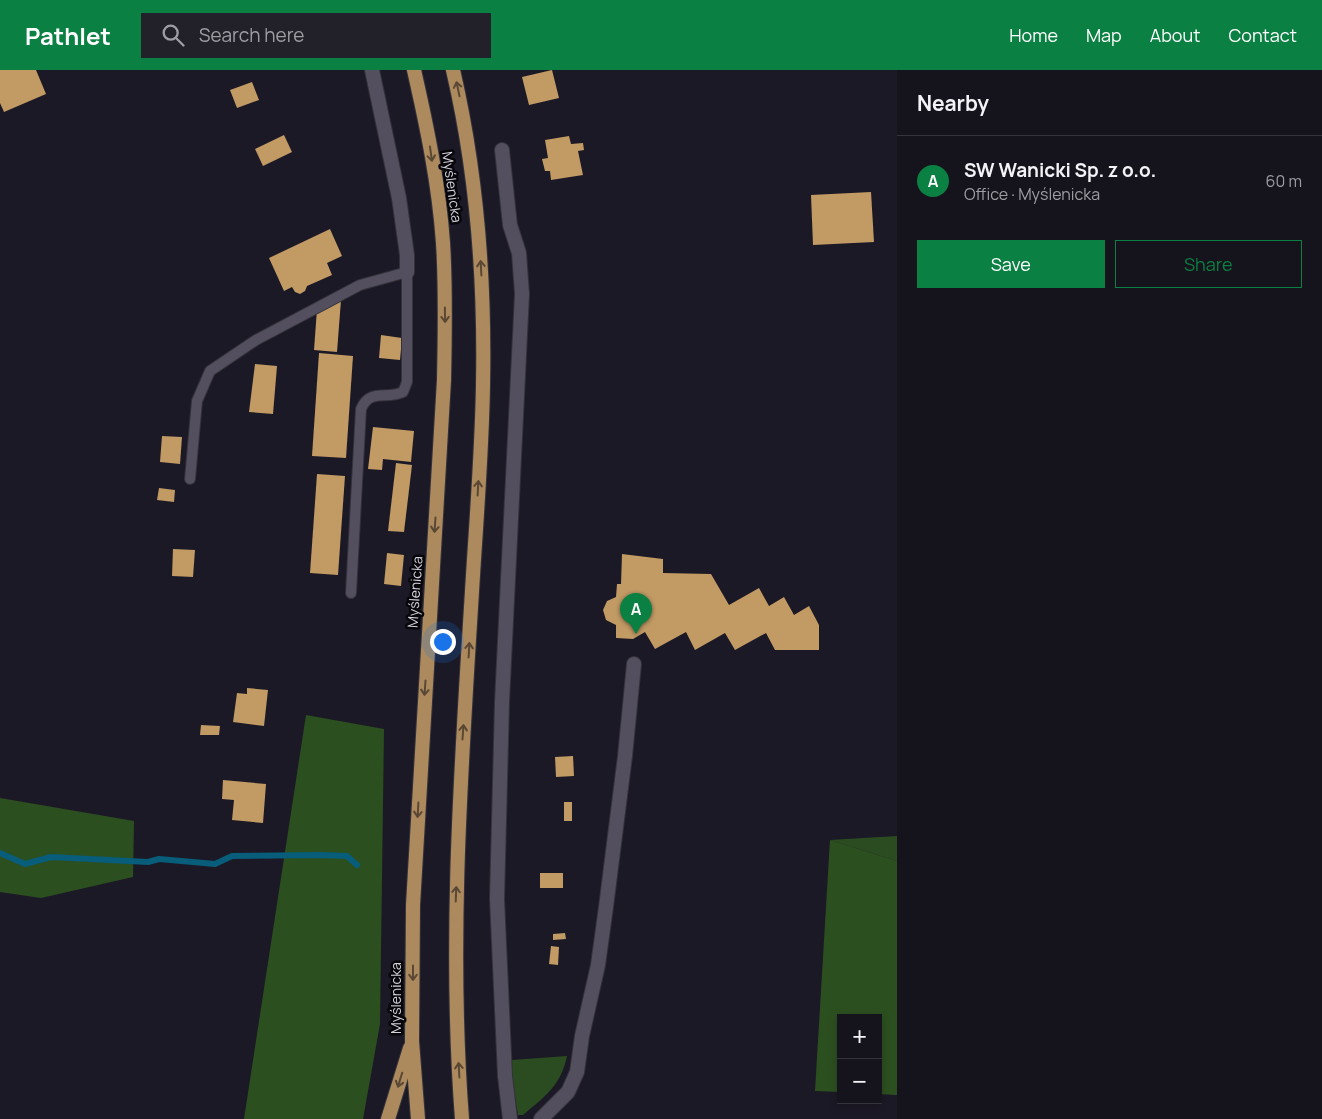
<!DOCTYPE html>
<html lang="en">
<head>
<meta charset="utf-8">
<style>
	body { margin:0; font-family:Manrope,sans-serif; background:#222029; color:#f1f3f6 }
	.controls { position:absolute; right:15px; bottom:15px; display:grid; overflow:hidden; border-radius:0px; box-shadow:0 2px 8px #0003 }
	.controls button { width:45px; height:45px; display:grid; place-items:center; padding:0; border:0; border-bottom:1px solid #34323b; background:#15131c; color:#f1f3f6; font:25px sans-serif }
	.you { position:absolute; left:442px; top:571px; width:18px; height:18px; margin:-12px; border:4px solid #fff; border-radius:50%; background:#1a73e8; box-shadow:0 0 0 8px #1a73e833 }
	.badge { display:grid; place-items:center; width:32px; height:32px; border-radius:50%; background:#0b8043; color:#fff; font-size:16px; font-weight:700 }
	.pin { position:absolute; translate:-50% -41px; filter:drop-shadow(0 1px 2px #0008) }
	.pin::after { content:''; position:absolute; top:26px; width:18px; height:15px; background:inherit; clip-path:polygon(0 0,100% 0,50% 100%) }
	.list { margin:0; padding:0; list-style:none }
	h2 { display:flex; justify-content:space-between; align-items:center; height:65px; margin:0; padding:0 20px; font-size:21px }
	h2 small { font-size:16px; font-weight:400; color:#9d9ea3 }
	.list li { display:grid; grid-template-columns:32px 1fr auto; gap:15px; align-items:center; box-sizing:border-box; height:90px; padding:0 20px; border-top:1px solid #34323b }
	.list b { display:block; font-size:19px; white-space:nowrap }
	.list p { margin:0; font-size:16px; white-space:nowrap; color:#9d9ea3 }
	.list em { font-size:16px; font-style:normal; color:#9d9ea3 }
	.actions { display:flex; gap:10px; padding:15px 20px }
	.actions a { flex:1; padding:11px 0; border:1px solid #0b8043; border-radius:0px; text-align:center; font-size:18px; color:#0b8043 }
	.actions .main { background:#0b8043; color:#fff }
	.icon { flex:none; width:28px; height:28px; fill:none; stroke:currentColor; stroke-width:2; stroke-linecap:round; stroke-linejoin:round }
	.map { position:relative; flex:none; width:897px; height:1049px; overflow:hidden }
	header { display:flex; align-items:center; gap:30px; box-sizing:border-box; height:70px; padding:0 25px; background:#0b8043; color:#fff }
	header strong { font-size:24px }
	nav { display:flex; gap:28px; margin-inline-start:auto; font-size:18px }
	.search { width:350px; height:45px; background:#222029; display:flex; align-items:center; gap:12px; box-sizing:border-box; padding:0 18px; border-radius:0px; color:#9d9ea3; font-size:19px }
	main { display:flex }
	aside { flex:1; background:#15131c }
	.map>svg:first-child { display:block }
	.green { fill:#2b4c20 }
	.forest { fill:#2c4f20 }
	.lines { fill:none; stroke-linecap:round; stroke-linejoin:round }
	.stream { stroke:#075d7a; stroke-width:6 }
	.building { fill:#c19a64 }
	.service-casing { stroke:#34323b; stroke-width:12 }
	.minor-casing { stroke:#34323b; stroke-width:16 }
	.trunk-casing { stroke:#34323b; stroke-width:16 }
	.service { stroke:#534f5e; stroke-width:10 }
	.minor { stroke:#534f5e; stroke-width:14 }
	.trunk { stroke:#ac8a5e; stroke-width:14 }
	.oneway { stroke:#5a4834 }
	.labels { text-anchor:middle; stroke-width:5; stroke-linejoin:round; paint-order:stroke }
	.street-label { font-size:14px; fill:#d3d1da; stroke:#07060a }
</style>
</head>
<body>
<header>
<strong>Pathlet</strong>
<div class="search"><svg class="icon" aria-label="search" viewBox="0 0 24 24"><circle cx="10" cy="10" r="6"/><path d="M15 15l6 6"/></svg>Search here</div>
<nav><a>Home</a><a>Map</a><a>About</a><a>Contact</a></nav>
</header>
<main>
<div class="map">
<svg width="897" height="1049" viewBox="0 0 897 1049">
	<rect width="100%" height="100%" fill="#1c1926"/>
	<g class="green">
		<polygon points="897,766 897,791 830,770"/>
		<path d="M 567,986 C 561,1016 544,1027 523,1045 L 518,1045 L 511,1003 L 512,990 Z"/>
	</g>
	<g class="forest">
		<polygon points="306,645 384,659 380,954 363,1049 244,1049"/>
		<polygon points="0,728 134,751 133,807 41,828 0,822"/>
		<polygon points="830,770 897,791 897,1025 878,1024 878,948 841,948 841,1022 815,1021"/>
	</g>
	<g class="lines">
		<polyline class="stream" points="0,783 25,794 51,787 148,792 159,789 215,794 232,786 322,785 347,786 357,795"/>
	</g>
	<g class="building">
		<polygon points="0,0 36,0 46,24 4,42 0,33"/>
		<polygon points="552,0 559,28 529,35 522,7"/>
		<polygon points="252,12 259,30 237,38 230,20"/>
		<polygon points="284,65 292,82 263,96 255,79"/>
		<polygon points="569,66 571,74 583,73 584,80 578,81 583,105 551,110 550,101 545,101 542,89 548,88 545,70"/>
		<polygon points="871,122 874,172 813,175 811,125"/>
		<polygon points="330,159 342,186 327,193 332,205 307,216 305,221 300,224 295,222 292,217 284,221 269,188"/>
		<polygon points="341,230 337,282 314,280 317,239"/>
		<polygon points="381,265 402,268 400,290 379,288"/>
		<polygon points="319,283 353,286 346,388 312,386"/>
		<polygon points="255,294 277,296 273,344 249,342"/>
		<polygon points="373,357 414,361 411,392 383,389 382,400 368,399"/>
		<polygon points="162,366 182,367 180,394 160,392"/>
		<polygon points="396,393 412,395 404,462 388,461"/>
		<polygon points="317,404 345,406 338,505 310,503"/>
		<polygon points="159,418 175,420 174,432 157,430"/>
		<polygon points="173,479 195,480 193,507 172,506"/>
		<polygon points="387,483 404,485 401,516 384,514"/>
		<polygon points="622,484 663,489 663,503 711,504 729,535 759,518 769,536 784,527 794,545 809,536 819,555 819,580 775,580 766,563 735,580 725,563 695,580 686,562 655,579 645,562 633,569 616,568 616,555 606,550 603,540 607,531 616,527 617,514 621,514"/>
		<polygon points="247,618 268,620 264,656 233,652 237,623 247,624"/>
		<polygon points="201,655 220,656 219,665 200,665"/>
		<polygon points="573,686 574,706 556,707 555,687"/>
		<polygon points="223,710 266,714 263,753 232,750 234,730 222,729"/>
		<rect x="564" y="732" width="8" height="19"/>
		<rect x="540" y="803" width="23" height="15"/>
		<polygon points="565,863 566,869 553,870 553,864"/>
		<polygon points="551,876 559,877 558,895 549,894"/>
	</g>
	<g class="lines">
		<g class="service-casing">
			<path id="service" d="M 190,409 L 197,331 L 210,301 L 256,270 L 360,215 L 407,202 L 407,312 L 403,322 C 386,330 370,318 361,339 L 351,523"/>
		</g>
		<g class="minor-casing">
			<g id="minor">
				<polyline points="372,0 399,128 407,185 407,202"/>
				<polyline points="502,80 510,155 519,183 522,224 502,632 497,829 505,1006 510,1049"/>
				<polyline points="541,1049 568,1022 577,1002 582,966 598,895 606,837 625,686 634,594"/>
			</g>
		</g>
		<g class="trunk-casing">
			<g id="trunk">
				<path d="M 414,0 C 427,57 439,115 443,173 C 446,219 445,264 444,310 L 413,835 L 412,971 L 418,1049"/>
				<path d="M 453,0 C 477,103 485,210 483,315 C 482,378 477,442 473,505 C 462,686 448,868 462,1049"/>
				<polyline points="388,1049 410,978"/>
			</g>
		</g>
		<use href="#service" class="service"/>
		<use href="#minor" class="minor"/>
		<use href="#trunk" class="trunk"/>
	</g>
	<defs><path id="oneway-shaft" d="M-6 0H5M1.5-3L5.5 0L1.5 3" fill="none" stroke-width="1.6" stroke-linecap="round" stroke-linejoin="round" transform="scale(1.25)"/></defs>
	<g class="oneway">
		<use href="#oneway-shaft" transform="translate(458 19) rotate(-102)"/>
		<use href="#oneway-shaft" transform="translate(431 84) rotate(82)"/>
		<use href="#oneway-shaft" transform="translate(481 198) rotate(-93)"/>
		<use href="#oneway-shaft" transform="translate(445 245) rotate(89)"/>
		<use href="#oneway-shaft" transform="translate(478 418) rotate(-87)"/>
		<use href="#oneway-shaft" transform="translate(435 455) rotate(94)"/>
		<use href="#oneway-shaft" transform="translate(469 580) rotate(-87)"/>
		<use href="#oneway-shaft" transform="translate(425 618) rotate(94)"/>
		<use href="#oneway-shaft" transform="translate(463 662) rotate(-86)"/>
		<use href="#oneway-shaft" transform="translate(418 740) rotate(93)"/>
		<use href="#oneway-shaft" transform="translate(456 824) rotate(-88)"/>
		<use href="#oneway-shaft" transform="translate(413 903) rotate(90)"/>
		<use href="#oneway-shaft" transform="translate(459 1000) rotate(-93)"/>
		<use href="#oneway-shaft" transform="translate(400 1010) rotate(107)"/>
	</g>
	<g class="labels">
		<g class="street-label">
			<text transform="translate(452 117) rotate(82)" y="5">Myślenicka</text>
			<text transform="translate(415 522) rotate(-86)" y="5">Myślenicka</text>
			<text transform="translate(396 928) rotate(-90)" y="5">Myślenicka</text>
		</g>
	</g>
</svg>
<div class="controls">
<button>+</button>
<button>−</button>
</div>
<div class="you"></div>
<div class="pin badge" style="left:636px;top:564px">A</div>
</div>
<aside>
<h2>Nearby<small></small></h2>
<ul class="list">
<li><span class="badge">A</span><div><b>SW Wanicki Sp. z o.o.</b><p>Office · Myślenicka</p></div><em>60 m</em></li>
</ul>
<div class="actions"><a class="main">Save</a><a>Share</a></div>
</aside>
</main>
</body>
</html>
